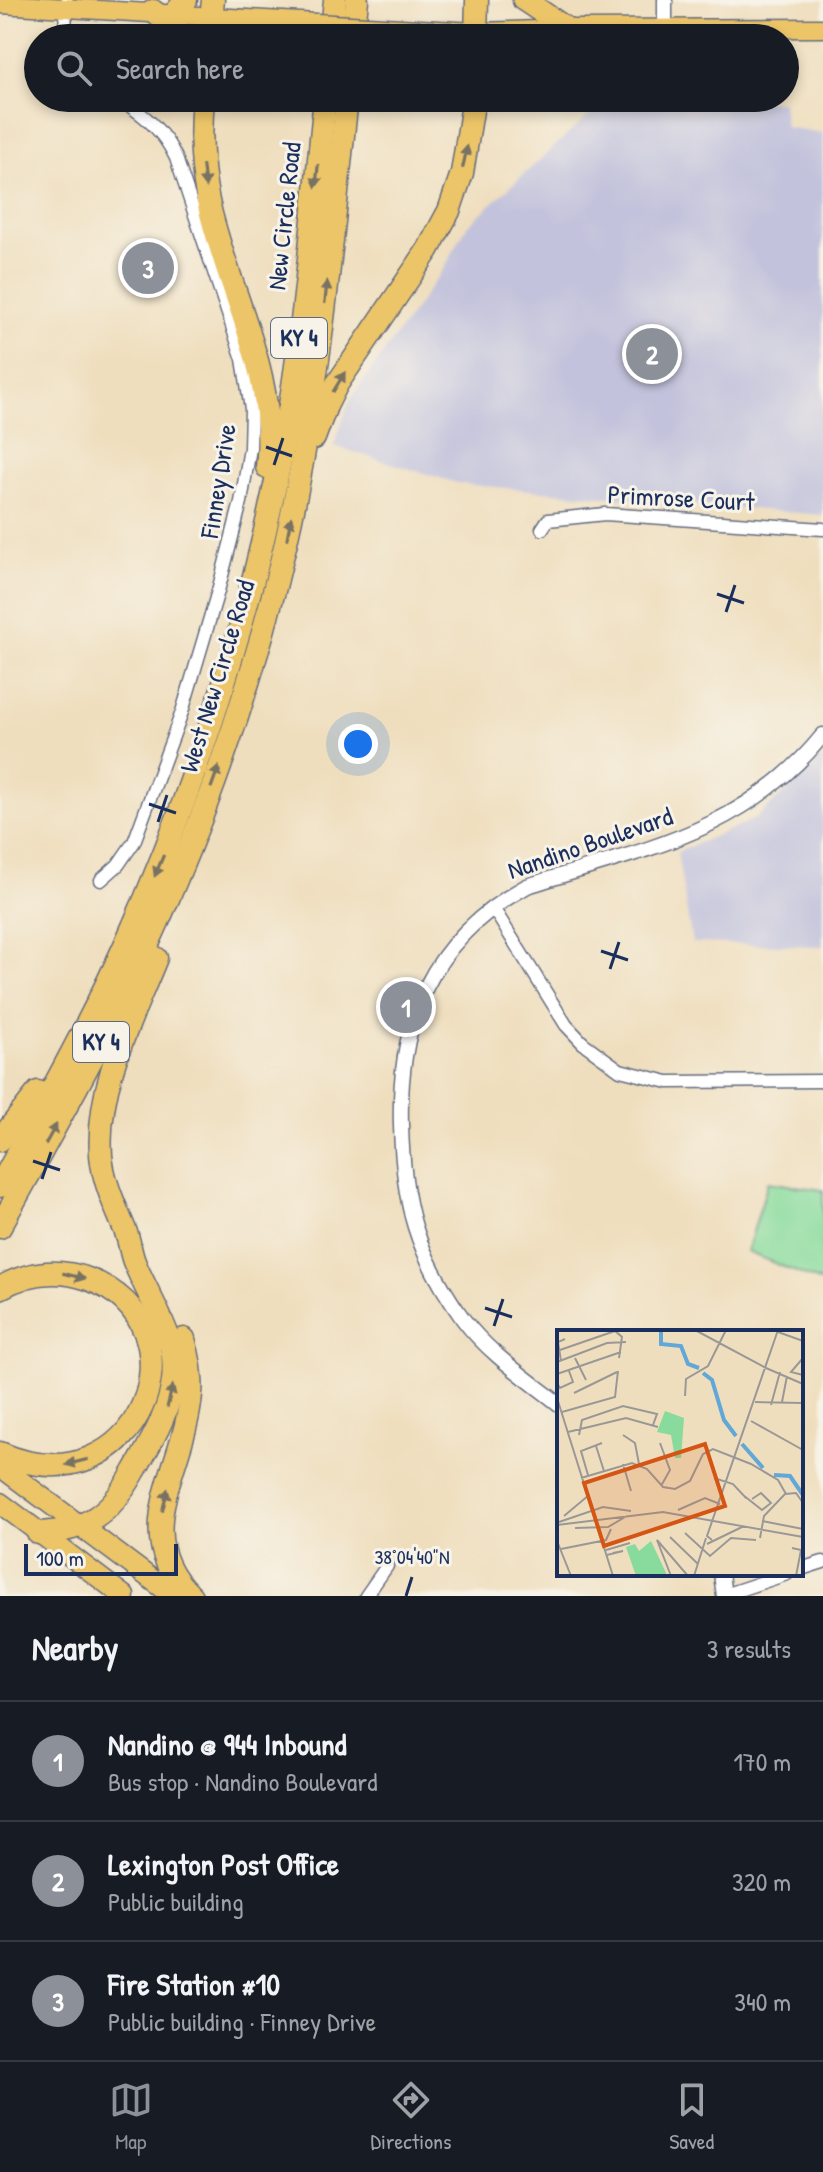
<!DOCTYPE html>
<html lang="en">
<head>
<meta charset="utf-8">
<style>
	body { margin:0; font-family:"Patrick Hand",sans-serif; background:#20242c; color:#f1f3f6 }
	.scale { position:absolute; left:24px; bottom:20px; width:154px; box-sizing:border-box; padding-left:8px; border:4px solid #1b2f5e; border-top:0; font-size:22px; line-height:28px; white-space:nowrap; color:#1b2f5e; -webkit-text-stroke:6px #f7f3e8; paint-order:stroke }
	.you { position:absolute; left:358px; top:744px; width:28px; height:28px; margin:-20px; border:6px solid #fff; border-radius:50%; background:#1a73e8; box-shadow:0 0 0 12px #1a73e833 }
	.badge { display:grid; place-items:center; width:52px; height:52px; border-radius:50%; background:#8c9099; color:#fff; font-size:26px; font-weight:700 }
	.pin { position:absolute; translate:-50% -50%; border:4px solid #fff; box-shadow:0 2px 8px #0006 }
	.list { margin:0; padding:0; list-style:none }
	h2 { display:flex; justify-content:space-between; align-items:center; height:104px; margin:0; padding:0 32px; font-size:34px }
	h2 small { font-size:26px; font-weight:400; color:#9ea1a6 }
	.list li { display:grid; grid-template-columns:52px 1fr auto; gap:24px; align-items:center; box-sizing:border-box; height:120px; padding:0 32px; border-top:2px solid #363941 }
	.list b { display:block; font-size:30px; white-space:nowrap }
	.list p { margin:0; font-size:26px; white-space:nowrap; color:#9ea1a6 }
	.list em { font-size:26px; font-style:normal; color:#9ea1a6 }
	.icon { flex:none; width:44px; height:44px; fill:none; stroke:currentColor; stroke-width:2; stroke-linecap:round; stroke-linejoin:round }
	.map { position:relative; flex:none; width:823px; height:1596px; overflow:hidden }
	.search { position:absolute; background:#171b24; box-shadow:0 4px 12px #0003; left:24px; right:24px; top:24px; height:88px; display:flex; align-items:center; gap:20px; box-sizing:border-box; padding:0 28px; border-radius:44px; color:#9ea1a6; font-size:30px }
	.sheet { height:464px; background:#171b24 }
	nav { display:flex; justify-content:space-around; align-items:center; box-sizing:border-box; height:112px; border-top:2px solid #363941; background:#171b24; font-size:22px; color:#9ea1a6 }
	nav a { display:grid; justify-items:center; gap:4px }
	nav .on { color:#8c9099 }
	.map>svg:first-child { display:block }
	.industrial { fill:#c2c2dc }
	.green { fill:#88db9c; stroke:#52857d; stroke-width:2 }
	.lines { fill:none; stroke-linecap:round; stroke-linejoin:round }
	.minor-casing { stroke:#656c7f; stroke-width:15 }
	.tertiary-casing { stroke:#656c7f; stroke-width:17 }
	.primary-casing { stroke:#656c7f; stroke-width:21 }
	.trunk-casing { stroke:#656c7f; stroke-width:23 }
	.motorway-casing { stroke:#656c7f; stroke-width:25 }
	.minor { stroke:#fff; stroke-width:12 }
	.tertiary { stroke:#fff; stroke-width:14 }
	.primary { stroke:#edc569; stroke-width:18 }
	.trunk { stroke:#edc569; stroke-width:20 }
	.motorway { stroke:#edc569; stroke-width:22 }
	.primary-bridge-casing { stroke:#656c7f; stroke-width:21; stroke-linecap:butt }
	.primary-bridge { stroke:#edc569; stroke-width:18 }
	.oneway { fill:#797263 }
	.ticks { fill:none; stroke:#1b2f5e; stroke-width:3 }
	.labels { text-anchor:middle; stroke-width:6; stroke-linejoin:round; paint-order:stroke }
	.shield { fill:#f7f3e8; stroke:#5d6a87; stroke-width:2 }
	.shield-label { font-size:24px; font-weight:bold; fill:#1b2f5e }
	.street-label { font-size:26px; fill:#1b2f5e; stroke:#f7f3e8 }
	.inset-river { fill:none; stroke:#61a7d7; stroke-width:4 }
	.inset-road { fill:none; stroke:#9a9897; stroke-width:2 }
	.view { fill:#d45514; fill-opacity:0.15; stroke:#d45514; stroke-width:4 }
	.inset-edge { fill:none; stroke:#1b2f5e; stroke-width:4 }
	.ticks-label { font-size:20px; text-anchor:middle; fill:#1b2f5e; stroke:#f7f3e8; stroke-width:6; stroke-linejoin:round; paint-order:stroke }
</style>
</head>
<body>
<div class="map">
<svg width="823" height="1596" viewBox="0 0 823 1596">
	<rect width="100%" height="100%" fill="#f7f3e8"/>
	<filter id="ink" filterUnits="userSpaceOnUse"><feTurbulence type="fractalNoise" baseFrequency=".0125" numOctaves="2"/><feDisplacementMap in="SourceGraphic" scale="16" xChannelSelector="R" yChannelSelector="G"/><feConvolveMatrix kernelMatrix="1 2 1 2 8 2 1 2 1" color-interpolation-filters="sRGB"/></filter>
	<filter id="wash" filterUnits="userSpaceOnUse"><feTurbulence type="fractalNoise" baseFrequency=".006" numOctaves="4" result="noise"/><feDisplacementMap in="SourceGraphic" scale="32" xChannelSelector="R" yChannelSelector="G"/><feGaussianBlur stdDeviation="1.8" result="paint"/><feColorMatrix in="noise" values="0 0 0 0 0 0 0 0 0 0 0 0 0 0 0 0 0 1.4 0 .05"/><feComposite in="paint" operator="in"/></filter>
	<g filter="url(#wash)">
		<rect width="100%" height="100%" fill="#efdebd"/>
		<g class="industrial">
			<polygon points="608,98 715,98 782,102 785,127 823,133 823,515 460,484 334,446 350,400 445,267 467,226"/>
			<polygon points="823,757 823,946 692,943 677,852 755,819"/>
		</g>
		<polygon class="green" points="768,1182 823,1190 823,1283 747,1252"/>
	</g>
	<g filter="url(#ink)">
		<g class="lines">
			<g class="minor-casing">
				<g id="minor">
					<polyline points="65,38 66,1"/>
					<polyline points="542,529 548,520 605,514 823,529"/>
					<path d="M 101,880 L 118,865 L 134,842 L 182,712 L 218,591 L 241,502 L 250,448 L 251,409 L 243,359 L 176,158 C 163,130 143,113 117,98"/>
					<polyline points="493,908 566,1025 583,1043 620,1070 668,1082 823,1081"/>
					<polyline points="801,1569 823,1562"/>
					<polyline points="724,1595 787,1574"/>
					<polyline points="366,1596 387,1566"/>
				</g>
			</g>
			<g class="tertiary-casing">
				<g id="tertiary">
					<polyline points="665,0 665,29"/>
					<path d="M 559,1404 C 526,1378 488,1353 463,1319 C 416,1253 403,1205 401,1125 C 398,1019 431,939 527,886 C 641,850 744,833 823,735"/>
					<polyline points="721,1574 724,1596"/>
				</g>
			</g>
			<g class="primary-casing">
				<g id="primary">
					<polyline points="0,4 283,21"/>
					<polyline points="401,28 476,32 572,29 823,28"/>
				</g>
			</g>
			<g class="trunk-casing">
				<g id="trunk">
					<polyline points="0,1466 174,1596"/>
					<polyline points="0,1503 124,1596"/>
				</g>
			</g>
			<g class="motorway-casing">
				<g id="motorway">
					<polyline points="524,0 567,29"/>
					<polyline points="153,11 186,38"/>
					<polyline points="176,12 186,0"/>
					<polyline points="209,38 213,0"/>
					<polyline points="331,38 335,0"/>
					<polyline points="353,38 357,0"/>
					<polyline points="476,38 477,0"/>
					<path d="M 203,98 C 200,132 201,167 208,201 C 227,290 278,373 267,467"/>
					<polyline points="314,438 326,406 337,384 428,250 449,211 462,173 474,98"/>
					<polyline points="0,1140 38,1092"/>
					<path d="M 0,1186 C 43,1106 88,1027 125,945 C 196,787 249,621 282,451 C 304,335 313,216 325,98"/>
					<path d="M 0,1227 C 34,1165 69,1103 101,1041 C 182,883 246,715 286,542 C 319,397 331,245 347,98"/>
					<path d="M 0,1288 C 28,1272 57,1268 88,1279 C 210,1324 140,1514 0,1453"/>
					<path d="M 184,1339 C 189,1357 193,1376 191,1394 C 186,1466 125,1534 191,1596"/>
					<path d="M 38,1533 C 86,1532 111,1513 134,1472 C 157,1432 184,1389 170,1342 C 161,1314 146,1290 135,1264 C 130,1253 130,1241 125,1230 C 115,1206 103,1181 101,1155 C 96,1086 131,1020 156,958"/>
				</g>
			</g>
			<use href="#minor" class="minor"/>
			<use href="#tertiary" class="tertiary"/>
			<use href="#primary" class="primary"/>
			<use href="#trunk" class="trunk"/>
			<use href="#motorway" class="motorway"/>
			<g class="primary-bridge-casing">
				<polyline id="primary-bridge" points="283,21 401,28"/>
			</g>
			<use href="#primary-bridge" class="primary-bridge"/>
		</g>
		<defs><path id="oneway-solid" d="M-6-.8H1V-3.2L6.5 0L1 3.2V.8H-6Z" transform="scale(2)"/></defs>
		<g class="oneway">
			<use href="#oneway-solid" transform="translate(465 157) rotate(-78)"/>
			<use href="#oneway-solid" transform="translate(204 176) rotate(83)"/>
			<use href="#oneway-solid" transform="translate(317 176) rotate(96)"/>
			<use href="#oneway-solid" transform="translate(326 292) rotate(-84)"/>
			<use href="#oneway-solid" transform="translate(339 382) rotate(-59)"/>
			<use href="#oneway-solid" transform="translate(289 528) rotate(-79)"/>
			<use href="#oneway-solid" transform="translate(215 777) rotate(-70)"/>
			<use href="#oneway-solid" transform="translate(159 866) rotate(113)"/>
			<use href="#oneway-solid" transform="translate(51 1134) rotate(-61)"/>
			<use href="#oneway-solid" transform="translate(74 1276) rotate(14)"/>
			<use href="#oneway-solid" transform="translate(170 1396) rotate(-76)"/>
			<use href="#oneway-solid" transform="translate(77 1462) rotate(166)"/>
			<use href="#oneway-solid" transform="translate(165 1500) rotate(-77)"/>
		</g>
	</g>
	<path class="ticks" d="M 266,447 L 292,456M 274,465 L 283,438M 717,594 L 744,603M 726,612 L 735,585M 149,804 L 176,813M 158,822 L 167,795M 601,951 L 628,960M 610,969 L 619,942M 33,1161 L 60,1170M 42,1179 L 51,1152M 485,1308 L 512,1317M 494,1326 L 503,1299M 406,1596 L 412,1577"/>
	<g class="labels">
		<g class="shield">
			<rect x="271" y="318" width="56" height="40" rx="6"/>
			<rect x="73" y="1022" width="56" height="40" rx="6"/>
		</g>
		<g class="shield-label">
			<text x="299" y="346">KY 4</text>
			<text x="101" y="1050">KY 4</text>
		</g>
		<g class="street-label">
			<text transform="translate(284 216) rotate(-84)" y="9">New Circle Road</text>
			<text transform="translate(218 481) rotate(-81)" y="9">Finney Drive</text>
			<text transform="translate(681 498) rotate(3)" y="9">Primrose Court</text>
			<text transform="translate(217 676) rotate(-73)" y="9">West New Circle Road</text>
			<text transform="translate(590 843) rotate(-19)" y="9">Nandino Boulevard</text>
		</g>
	</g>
	<g transform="translate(557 1330)">
		<rect width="246" height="246" fill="#efdebd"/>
		<path d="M 108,81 L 127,88 L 124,128 L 118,128 L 114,105 L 100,102 ZM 94,211 L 110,245 L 79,246 L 69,217 L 78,214 L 82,221 Z" fill="#88db9c"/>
		<path class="inset-river" d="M 104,0 L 104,14 L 124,16 L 131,34 L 142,38M 146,43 L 155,50 L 167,90 L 179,106M 185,114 L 206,138M 217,145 L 233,146 L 246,165"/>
		<path class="inset-road" d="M 138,0 L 209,38M 221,2 L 246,11M 0,21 L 58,1 L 65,7 L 62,28M 18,28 L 29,50M 246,28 L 234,42 L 246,45M 4,31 L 1,12 L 8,9M 0,32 L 50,13 L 69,12M 209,38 L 246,54M 0,44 L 64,22M 0,53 L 3,58 L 16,52 L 12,41M 17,63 L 60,42M 128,66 L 129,49 L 151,36 L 169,0M 0,68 L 56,246M 198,72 L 246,73M 225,72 L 230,46M 214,75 L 223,42M 5,82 L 58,67 L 61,41M 194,91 L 246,120M 11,102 L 69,88 L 101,97M 22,105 L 25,90 L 66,76 L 100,84 L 96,95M 66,105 L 78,113 L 82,134M 103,113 L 113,140 L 104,156M 39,116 L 47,141M 66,134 L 74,161M 31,145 L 24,121 L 45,113M 24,148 L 75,133 L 90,139 L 106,157 L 118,159 L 133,151 L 146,124 L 156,119 L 194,134 L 221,150 L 229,164M 157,148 L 176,154 L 189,168M 186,165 L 205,180 L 214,173 L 204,163 L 195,169M 121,180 L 148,168 L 163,174M 7,186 L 32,165M 205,191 L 246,199M 2,192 L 46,177 L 74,181M 0,195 L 106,182 L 246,207M 18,198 L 51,197 L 70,186M 128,203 L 153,226 L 174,208 L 199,210M 113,207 L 141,234M 203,208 L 207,186 L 228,164 L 239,163 L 246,173M 155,210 L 150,206 L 221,0M 0,211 L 14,246M 150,214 L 185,197M 235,218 L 244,220 L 239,246M 4,219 L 49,210 L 54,199M 49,220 L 73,213M 50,225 L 66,221 L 56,223M 114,246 L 100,210 L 131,246M 137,246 L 149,208"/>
		<path class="view" d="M 148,114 L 168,176 L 47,216 L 27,153 Z"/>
		<rect width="246" height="246" class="inset-edge"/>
	</g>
	<g class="ticks-label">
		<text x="412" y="1564">38°04'40"N</text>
	</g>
</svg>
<div class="scale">100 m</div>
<div class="you"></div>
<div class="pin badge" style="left:406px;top:1007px">1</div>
<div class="pin badge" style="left:652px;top:354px">2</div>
<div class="pin badge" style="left:148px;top:268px">3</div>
<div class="search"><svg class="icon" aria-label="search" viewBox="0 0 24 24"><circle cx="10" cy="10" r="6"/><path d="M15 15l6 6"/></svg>Search here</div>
</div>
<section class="sheet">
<h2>Nearby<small>3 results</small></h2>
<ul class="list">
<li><span class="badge">1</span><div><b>Nandino @ 944 Inbound</b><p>Bus stop · Nandino Boulevard</p></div><em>170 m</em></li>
<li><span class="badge">2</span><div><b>Lexington Post Office</b><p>Public building</p></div><em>320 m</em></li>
<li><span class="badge">3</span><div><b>Fire Station #10</b><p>Public building · Finney Drive</p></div><em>340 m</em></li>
</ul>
</section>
<nav>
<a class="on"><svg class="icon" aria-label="map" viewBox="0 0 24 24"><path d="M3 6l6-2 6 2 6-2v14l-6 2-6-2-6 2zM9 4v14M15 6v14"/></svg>Map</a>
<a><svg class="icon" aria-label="directions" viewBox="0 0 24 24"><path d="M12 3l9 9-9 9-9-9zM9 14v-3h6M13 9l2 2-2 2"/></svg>Directions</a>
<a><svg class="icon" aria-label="saved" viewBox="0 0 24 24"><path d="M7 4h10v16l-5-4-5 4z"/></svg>Saved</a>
</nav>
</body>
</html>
